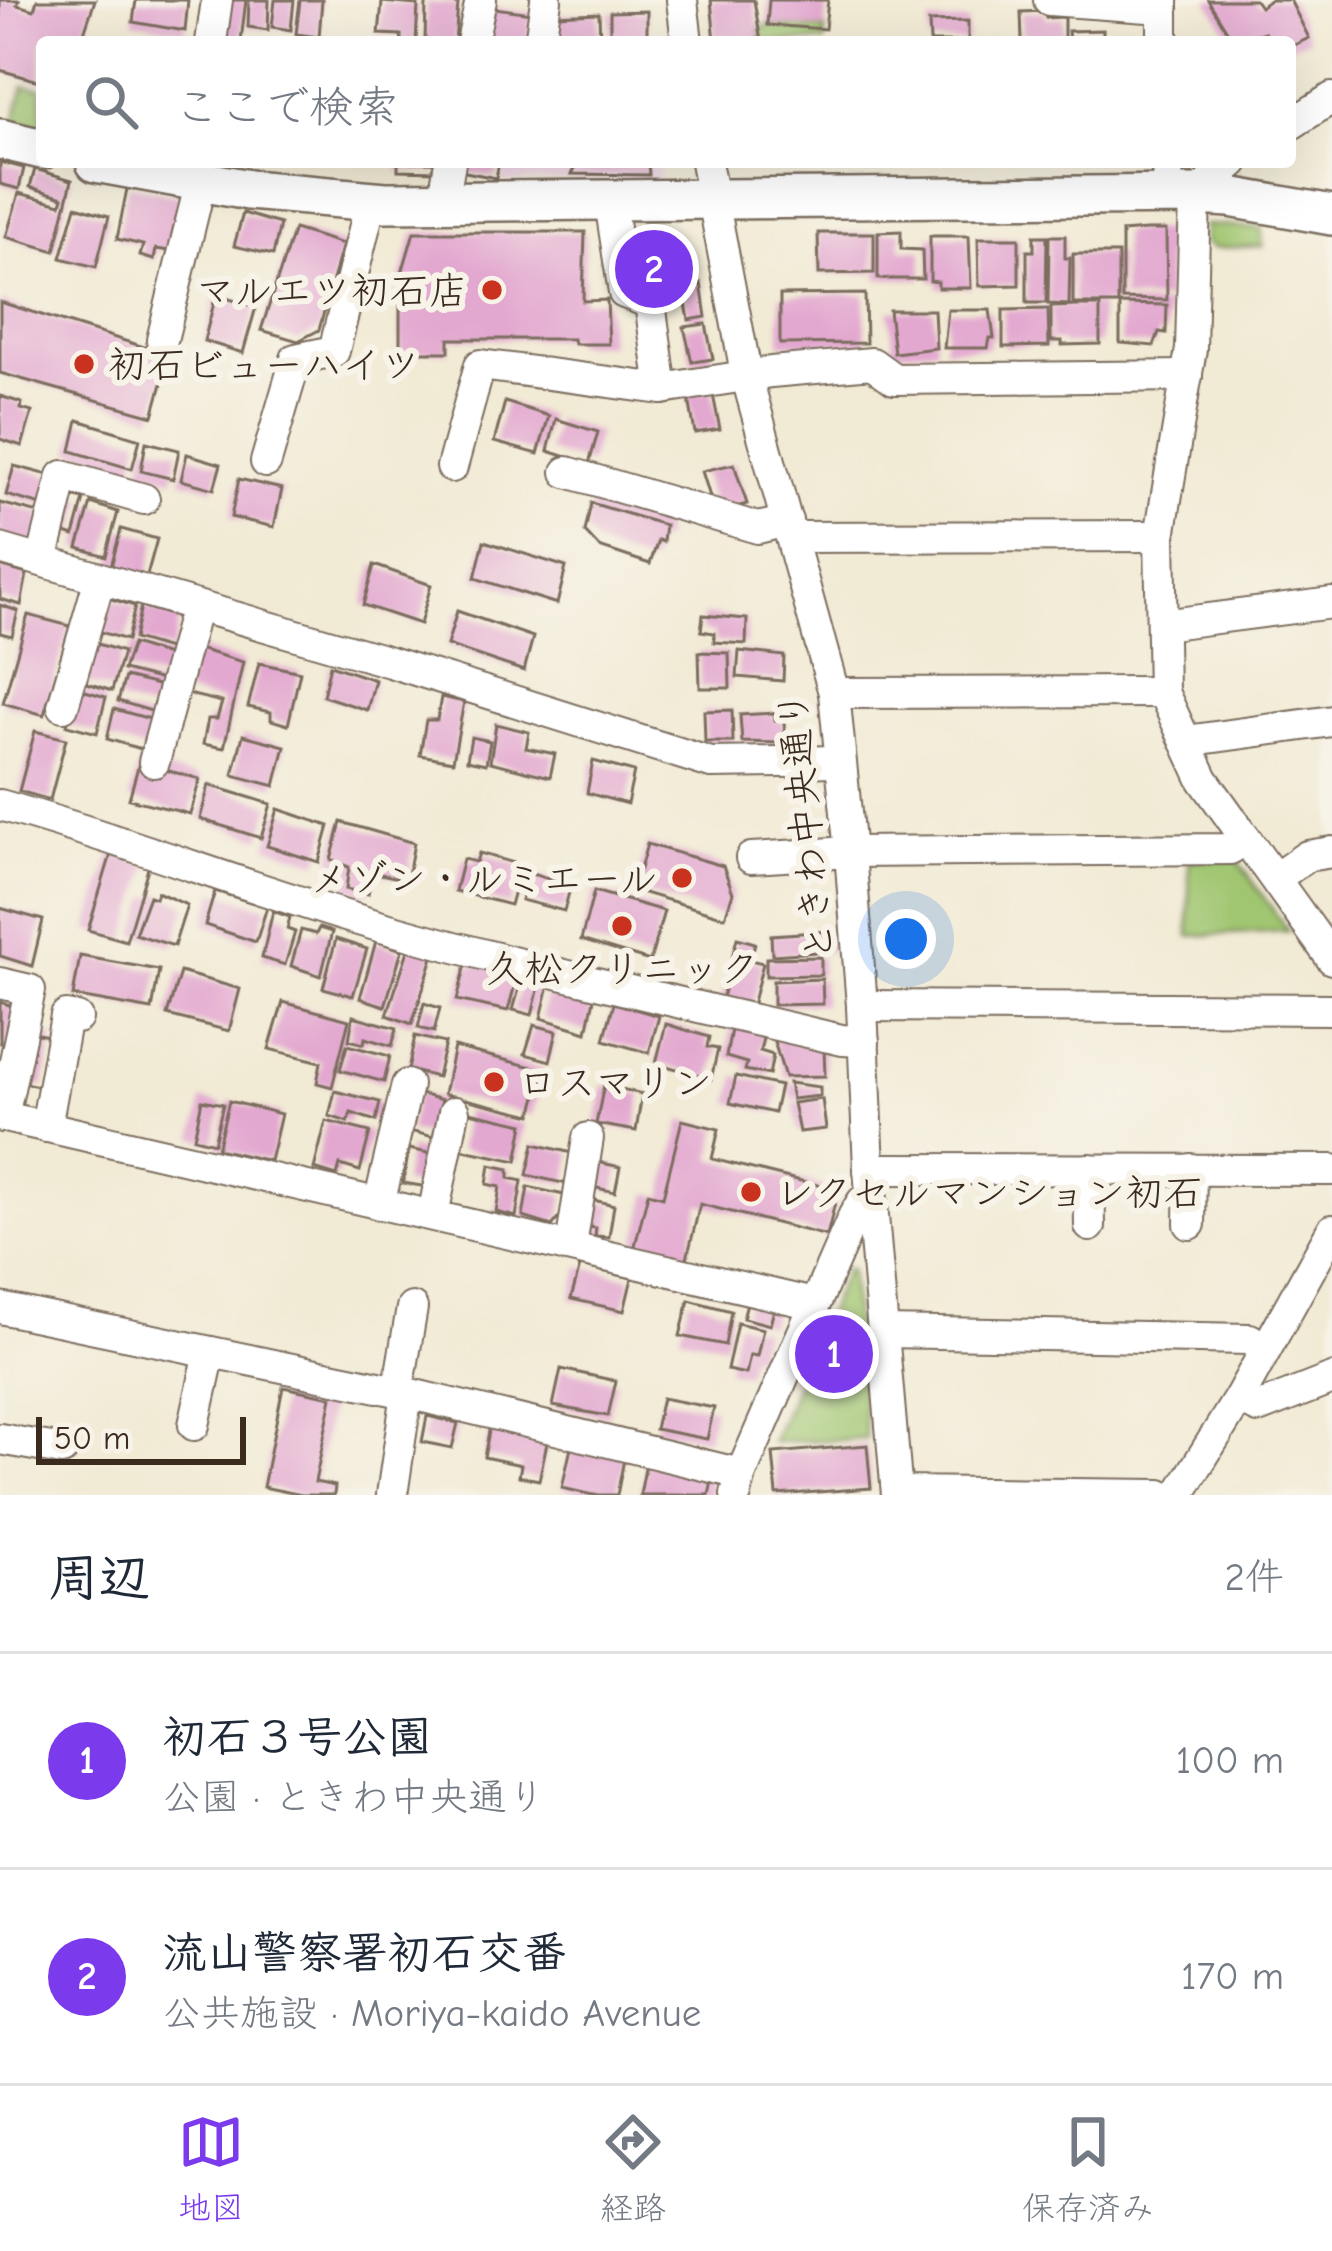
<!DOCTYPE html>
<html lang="ja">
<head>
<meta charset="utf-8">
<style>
	body { margin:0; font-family:"Comic Neue","Klee One",sans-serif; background:#f2f2f3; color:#1f2937 }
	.scale { position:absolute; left:36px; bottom:30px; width:210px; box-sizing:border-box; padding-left:12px; border:6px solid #3b2a1e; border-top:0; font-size:33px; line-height:42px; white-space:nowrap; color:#3b2a1e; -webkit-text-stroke:9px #f7f3e8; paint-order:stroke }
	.you { position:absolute; left:906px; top:939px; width:42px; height:42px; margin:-30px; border:9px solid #fff; border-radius:50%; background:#1a73e8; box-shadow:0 0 0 18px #1a73e833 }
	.badge { display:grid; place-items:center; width:78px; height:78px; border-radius:50%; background:#7c3aed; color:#fff; font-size:39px; font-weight:700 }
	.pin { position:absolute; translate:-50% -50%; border:6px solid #fff; box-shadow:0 3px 12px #0006 }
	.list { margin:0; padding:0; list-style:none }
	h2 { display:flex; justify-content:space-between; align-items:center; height:156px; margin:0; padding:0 48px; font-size:51px }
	h2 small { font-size:39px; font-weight:400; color:#747a83 }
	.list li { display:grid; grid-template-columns:78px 1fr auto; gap:36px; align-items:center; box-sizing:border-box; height:216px; padding:0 48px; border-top:3px solid #e0e1e3 }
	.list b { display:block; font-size:45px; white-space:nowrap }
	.list p { margin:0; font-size:39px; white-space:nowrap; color:#747a83 }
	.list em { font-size:39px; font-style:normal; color:#747a83 }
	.icon { flex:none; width:66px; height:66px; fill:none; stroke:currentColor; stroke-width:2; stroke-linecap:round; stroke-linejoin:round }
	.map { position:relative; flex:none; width:1332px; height:1495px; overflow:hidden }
	.search { position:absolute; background:#fff; box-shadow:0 12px 48px #0002; left:36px; right:36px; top:36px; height:132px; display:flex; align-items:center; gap:30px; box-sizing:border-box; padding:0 42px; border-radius:12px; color:#747a83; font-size:45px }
	.sheet { height:588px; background:#fff }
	nav { display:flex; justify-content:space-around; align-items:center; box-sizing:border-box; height:168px; border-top:3px solid #e0e1e3; background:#fff; font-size:33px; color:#747a83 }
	nav a { display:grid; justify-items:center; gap:6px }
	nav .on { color:#7c3aed }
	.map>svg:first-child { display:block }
	.built { fill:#efd0e6 }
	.green { fill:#a0c671; stroke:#6e7848; stroke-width:3 }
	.building { fill:#e3a8d0 }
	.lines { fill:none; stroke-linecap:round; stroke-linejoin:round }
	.minor-casing { stroke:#7b6d5e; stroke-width:34 }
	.major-casing { stroke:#7b6d5e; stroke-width:44 }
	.minor { stroke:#fff; stroke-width:30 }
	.major { stroke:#fff; stroke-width:39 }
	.poi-dot { fill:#c8321e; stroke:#f7f3e8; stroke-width:4.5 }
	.labels { text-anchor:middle; stroke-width:12; stroke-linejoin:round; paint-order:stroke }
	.poi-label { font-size:39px; fill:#3b2a1e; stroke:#f7f3e8; text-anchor:start }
	.street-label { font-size:39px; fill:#3b2a1e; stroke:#f7f3e8 }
</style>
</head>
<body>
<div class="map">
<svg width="1332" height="1495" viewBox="0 0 1332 1495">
	<rect width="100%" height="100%" fill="#f7f3e8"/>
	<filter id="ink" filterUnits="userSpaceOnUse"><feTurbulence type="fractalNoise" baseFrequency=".00833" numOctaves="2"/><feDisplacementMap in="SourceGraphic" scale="24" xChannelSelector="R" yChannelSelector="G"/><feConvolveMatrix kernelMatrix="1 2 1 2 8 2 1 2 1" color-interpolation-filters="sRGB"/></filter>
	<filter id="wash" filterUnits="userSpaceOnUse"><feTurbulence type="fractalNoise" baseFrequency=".004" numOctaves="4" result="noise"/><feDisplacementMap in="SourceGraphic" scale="48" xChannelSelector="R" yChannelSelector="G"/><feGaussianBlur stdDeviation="2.7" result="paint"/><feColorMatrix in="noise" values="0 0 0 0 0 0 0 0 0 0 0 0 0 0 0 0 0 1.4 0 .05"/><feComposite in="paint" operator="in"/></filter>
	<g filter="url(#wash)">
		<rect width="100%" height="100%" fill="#f1ead4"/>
		<polygon class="built" points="504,162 658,162 661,179 502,182"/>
		<g class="green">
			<polygon points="767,25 825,29 824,42 762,42 760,29"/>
			<polygon points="24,86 42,88 42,129 14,123"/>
			<polygon points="1205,225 1261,228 1263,246 1213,248 1205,243"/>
			<polygon points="1189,860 1237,860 1288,931 1189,936"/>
			<polygon points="846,1269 850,1270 866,1439 772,1442"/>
		</g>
		<g id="blocks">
			<g class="building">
				<polygon points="0,0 19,0 17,5 34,10 37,0 95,0 81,42 42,42 42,82 0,70"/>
				<polygon points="136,0 188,0 185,31 133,22"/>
				<polygon points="223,0 246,0 241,41 217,38"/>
				<polygon points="249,0 269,0 268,30 248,27"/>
				<polygon points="275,0 294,0 291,30 272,27"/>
				<polygon points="300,0 322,0 319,37 296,34"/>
				<polygon points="711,0 754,0 761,42 715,42"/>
				<polygon points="769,0 828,0 825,29 767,25"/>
				<polygon points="1208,0 1255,0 1260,7 1270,0 1290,0 1309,38 1290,47 1290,42 1270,42 1264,32 1234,42"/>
				<polygon points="382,2 418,5 416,42 402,42 401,35 379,34"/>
				<polygon points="426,3 458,4 455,42 425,42"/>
				<polygon points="486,7 532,13 528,42 482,42"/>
				<polygon points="647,11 647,42 610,42 610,12"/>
				<polygon points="1045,11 1046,18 1064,17 1064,42 1022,42 1021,12"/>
				<polygon points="599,13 600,41 557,40 555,15"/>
				<polygon points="968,21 968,42 930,42 929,22"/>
				<polygon points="1103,30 1103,42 1069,42 1068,31"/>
				<polygon points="0,162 24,168 19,189 0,184"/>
				<polygon points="398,162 438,162 437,171 398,170"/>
				<polygon points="456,162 499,162 496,178 455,170"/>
				<polygon points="578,162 648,162 649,175 572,174"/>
				<polygon points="35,169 72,180 55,251 6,237 19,193 61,204 63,197 30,187"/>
				<polygon points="128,184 182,197 170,251 156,249 154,260 140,256 143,245 117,239"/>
				<polygon points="76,206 109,216 96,267 61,258"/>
				<polygon points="243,213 280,224 273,255 234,246"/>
				<polygon points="294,229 343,244 319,330 298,341 261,330"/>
				<polygon points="1146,230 1166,230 1167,300 1122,299 1122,232"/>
				<polygon points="901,231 901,249 922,250 923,279 878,279 878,232"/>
				<polygon points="414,232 585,232 583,301 607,300 609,344 574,344 573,339 449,339 449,352 400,352 400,280"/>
				<polygon points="818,233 874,233 874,273 819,274"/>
				<polygon points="930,236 969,236 971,288 938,288 938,282 930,281"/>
				<polygon points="1034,236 1047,236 1046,303 1027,303 1027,251 1034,251"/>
				<polygon points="1049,236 1065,236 1065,258 1070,258 1069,305 1048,304"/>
				<polygon points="978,238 1019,238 1019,285 979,286"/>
				<polygon points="665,254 669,279 644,283 640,258"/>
				<rect x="1073" y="254" width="45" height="50"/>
				<polygon points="701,283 706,317 689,320 683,286"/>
				<polygon points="865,294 866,343 780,344 780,295"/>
				<polygon points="216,295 256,307 243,353 204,341"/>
				<polygon points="0,302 170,355 153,416 0,373"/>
				<polygon points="1120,304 1167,305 1166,333 1159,332 1154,346 1120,343"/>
				<polygon points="1078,306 1100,306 1100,344 1062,345 1062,341 1051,341 1051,307"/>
				<polygon points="1048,309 1049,346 1003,347 1003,310"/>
				<polygon points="889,310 934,310 936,348 894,353"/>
				<polygon points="948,310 990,310 994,338 990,338 988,348 944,348"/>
				<polygon points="706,324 713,359 692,362 684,327"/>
				<polygon points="712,390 720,429 695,433 688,393"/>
				<polygon points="0,396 22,403 21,409 32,412 22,446 0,439"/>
				<polygon points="505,402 549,416 538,454 494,442"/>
				<polygon points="556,419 598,432 589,464 548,451"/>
				<polygon points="78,420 140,439 132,469 71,451"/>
				<polygon points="146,442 179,450 173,479 141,471"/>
				<polygon points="187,454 221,464 214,489 181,480"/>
				<polygon points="734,464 747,504 715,513 702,471"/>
				<polygon points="14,466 53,476 45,506 6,495"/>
				<polygon points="239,479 282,489 274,527 231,517"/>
				<polygon points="67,495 84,499 74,536 56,530"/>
				<polygon points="0,503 43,514 35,546 0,537"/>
				<polygon points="91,503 118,512 106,556 78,548"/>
				<polygon points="591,503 665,525 663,542 658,540 650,564 599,547 585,532"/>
				<polygon points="121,529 157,539 146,579 110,570"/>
				<polygon points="484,541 566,567 557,604 475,578"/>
				<polygon points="374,565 431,585 420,624 363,605"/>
				<polygon points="0,566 27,574 21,605 0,599"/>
				<polygon points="105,597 135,606 127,640 97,631"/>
				<polygon points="0,605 18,611 12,636 0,633"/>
				<polygon points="141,606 180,618 172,650 134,639"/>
				<polygon points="457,611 533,637 524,671 447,645"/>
				<polygon points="28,615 70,626 44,715 3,703"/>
				<polygon points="703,615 747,619 746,644 714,642 714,633 701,631"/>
				<polygon points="95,643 123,652 112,691 84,682"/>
				<polygon points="132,644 171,656 166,681 123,670"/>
				<polygon points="195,648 243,662 224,748 203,744 208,719 217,719 222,702 184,693"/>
				<polygon points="739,651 784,656 783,681 737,677"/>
				<polygon points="699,652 729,653 730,688 700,688"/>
				<polygon points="259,663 300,672 288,725 271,720 271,712 248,707"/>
				<polygon points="330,665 375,680 367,710 323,696"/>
				<polygon points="125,677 162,686 154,712 118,701"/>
				<polygon points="75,688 106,697 97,733 67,725"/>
				<polygon points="441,697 464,702 453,761 420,755 426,720 437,720"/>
				<polygon points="114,709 154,720 148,751 107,739"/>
				<polygon points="732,710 733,742 705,742 704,711"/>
				<polygon points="774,713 775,720 784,720 785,743 742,742 740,715"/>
				<polygon points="496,724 529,732 526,748 555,754 550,777 490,762"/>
				<polygon points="35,731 66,739 50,800 19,791"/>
				<polygon points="243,735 285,746 275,786 233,775"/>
				<polygon points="471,737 490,741 486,764 467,760"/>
				<polygon points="593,761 634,772 627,804 587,793"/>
				<polygon points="139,763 200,779 190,814 129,799"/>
				<polygon points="209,785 271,804 261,838 200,819"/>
				<polygon points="278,809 329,826 319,862 267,846"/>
				<polygon points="341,822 414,843 407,880 372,872 368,894 346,889 349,867 331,860"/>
				<polygon points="647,844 723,866 733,893 725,917 634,890"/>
				<polygon points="479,853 521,865 510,905 455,891 463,859 476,862"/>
				<polygon points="111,854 149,865 126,941 88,930"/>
				<polygon points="528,873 571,885 564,911 521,900"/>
				<polygon points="215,891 267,907 256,942 205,925"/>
				<polygon points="594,891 664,911 650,961 581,940"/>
				<polygon points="157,892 187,905 174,946 135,934 149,896 155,898"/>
				<polygon points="0,908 43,920 32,966 0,956"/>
				<polygon points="273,911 290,917 287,929 295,932 285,965 262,958"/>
				<polygon points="319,928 332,932 321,976 291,966 301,930 316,934"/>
				<polygon points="831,931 832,951 772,955 771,935"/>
				<polygon points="412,938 437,944 412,1024 387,1015"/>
				<polygon points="737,938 755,943 750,960 763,963 752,1006 722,998"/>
				<polygon points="336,939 367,949 353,996 323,988"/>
				<polygon points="376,941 402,950 385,1006 360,998"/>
				<polygon points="80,956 159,970 152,1010 73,996"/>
				<polygon points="821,957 821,975 766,976 766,958"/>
				<polygon points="466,964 519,969 508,1011 457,1000"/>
				<polygon points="180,972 240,989 229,1031 167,1015"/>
				<polygon points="523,975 541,979 532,1015 513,1010"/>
				<polygon points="822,979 823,1004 773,1005 773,981"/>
				<polygon points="549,985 596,989 587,1032 541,1018"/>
				<polygon points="0,1002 16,1007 8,1045 0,1043"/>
				<polygon points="283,1002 349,1020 332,1087 317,1083 321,1062 269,1049"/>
				<polygon points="424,1003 440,1008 434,1032 418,1028"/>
				<polygon points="614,1003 659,1016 649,1053 604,1040"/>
				<polygon points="353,1016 397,1028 392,1046 365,1038 364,1044 349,1040"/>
				<polygon points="666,1024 709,1037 707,1047 718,1049 711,1079 656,1063"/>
				<polygon points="732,1024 764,1034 760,1051 773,1055 769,1075 745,1070 747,1063 726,1057"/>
				<polygon points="534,1025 557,1031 550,1061 525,1054"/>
				<polygon points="33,1033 53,1037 43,1087 24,1083"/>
				<polygon points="772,1035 824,1050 825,1076 785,1077"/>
				<polygon points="415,1036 445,1043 437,1077 408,1070"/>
				<polygon points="347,1045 390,1056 384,1082 340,1070"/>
				<polygon points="454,1047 544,1070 532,1115 444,1094"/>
				<polygon points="736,1076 780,1086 774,1113 730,1103"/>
				<polygon points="789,1083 820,1087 820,1096 792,1099"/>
				<polygon points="604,1085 642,1094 636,1131 596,1124"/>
				<polygon points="335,1091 380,1102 376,1121 351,1113 348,1122 329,1116"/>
				<polygon points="417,1093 442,1100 439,1113 442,1139 409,1131"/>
				<polygon points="822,1099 826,1129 799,1132 793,1103"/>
				<polygon points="202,1100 223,1104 214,1143 194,1138"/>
				<polygon points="229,1101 281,1114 270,1161 217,1149"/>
				<polygon points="465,1111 524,1124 517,1161 459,1149"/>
				<polygon points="682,1120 719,1129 712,1159 838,1190 827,1236 700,1204 686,1263 634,1250 648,1193 663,1197"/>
				<polygon points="326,1121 370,1132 360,1171 340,1165 337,1176 314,1169"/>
				<polygon points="534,1144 572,1153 567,1184 527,1175"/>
				<polygon points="409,1149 433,1154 428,1187 403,1183"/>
				<polygon points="593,1161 620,1167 615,1192 588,1186"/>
				<polygon points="490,1165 509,1169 509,1178 522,1181 516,1217 496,1212 500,1187 487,1184"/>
				<polygon points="528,1187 564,1195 561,1215 552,1226 523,1217"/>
				<polygon points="581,1197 614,1205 609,1237 595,1236 596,1228 580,1226"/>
				<polygon points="580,1266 632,1278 624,1311 571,1299"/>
				<polygon points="749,1295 776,1302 770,1325 743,1318"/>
				<polygon points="689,1300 731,1311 725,1345 680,1336"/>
				<polygon points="737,1323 763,1329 757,1356 750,1355 746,1374 727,1370"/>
				<polygon points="561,1369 616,1381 608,1416 553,1406"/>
				<polygon points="283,1387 332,1397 315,1482 335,1486 334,1495 302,1495 263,1487"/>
				<polygon points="662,1398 714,1408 707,1439 655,1429"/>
				<polygon points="427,1416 458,1423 452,1448 422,1442"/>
				<polygon points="490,1426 548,1438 539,1480 519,1476 521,1465 484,1457"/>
				<polygon points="572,1443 625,1454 617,1495 593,1495 562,1488"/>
				<polygon points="867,1445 871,1488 777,1495 773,1453"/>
				<polygon points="646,1463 713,1477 709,1495 640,1495"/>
			</g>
		</g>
	</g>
	<g filter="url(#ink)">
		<use href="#blocks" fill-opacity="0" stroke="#7b6d5e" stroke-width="3"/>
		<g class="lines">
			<g class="minor-casing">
				<g id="minor">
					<polyline points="682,0 687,42"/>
					<polyline points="1049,0 1162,8"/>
					<polyline points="1163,0 1163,42"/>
					<polyline points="211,42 217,0"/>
					<polyline points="472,42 481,0"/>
					<polyline points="540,42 546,0"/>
					<polyline points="1290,125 1332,98"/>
					<polyline points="706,162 747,378 834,693 850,852 862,1006 869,1169 897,1495"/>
					<polyline points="1167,162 1168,195"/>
					<polyline points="1234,162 1195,195 1191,349 1160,536 1163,692 1203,779 1332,959"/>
					<polyline points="610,202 624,293 650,303 662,389 771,372 872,363 894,379 1187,376"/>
					<polyline points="443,203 450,162"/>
					<polyline points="162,340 201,181"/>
					<polyline points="266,462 296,359 334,351 371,201"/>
					<polyline points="452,467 480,365 662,389"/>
					<polyline points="567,472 758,528 787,521"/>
					<polyline points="791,537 1160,536"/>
					<polyline points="0,549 390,662 711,763 840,761"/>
					<polyline points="42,561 63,476 144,499"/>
					<polyline points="1162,625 1332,603"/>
					<polyline points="834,693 1163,692"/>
					<polyline points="63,706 100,578"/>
					<polyline points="1186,741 1332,721"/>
					<polyline points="154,762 196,606"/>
					<path d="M 0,805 C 129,841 253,890 382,927 C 534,970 689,1005 842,1040 L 864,1041"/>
					<polyline points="751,858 850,852 1230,849 1246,839"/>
					<polyline points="1276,878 1307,856 1332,852"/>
					<polyline points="0,983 30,990 3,1117"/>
					<polyline points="862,1006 1332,1009"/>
					<polyline points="0,1116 814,1304"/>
					<polyline points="46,1127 66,1016 77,1018"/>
					<polyline points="869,1169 1332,1170"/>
					<polyline points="1089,1169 1090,1226"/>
					<polyline points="379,1204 407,1085"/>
					<polyline points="433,1215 454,1112"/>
					<polyline points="1190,1224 1191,1169"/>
					<polyline points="571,1246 588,1138"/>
					<polyline points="0,1308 407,1393 741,1474"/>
					<polyline points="885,1332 1250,1339 1265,1348"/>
					<polyline points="398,1391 412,1308"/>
					<polyline points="1239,1398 1258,1408 1332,1379"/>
					<polyline points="194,1425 210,1352"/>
					<polyline points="0,1439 62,1450"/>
					<polyline points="897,1492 1160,1495"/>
					<polyline points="392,1495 407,1393"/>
					<polyline points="736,1495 741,1474 854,1215 862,1202 872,1200"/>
					<polyline points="1179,1495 1239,1398 1332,1230"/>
				</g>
			</g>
			<g class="major-casing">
				<g id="major">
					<polyline points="0,139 42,149"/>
					<polyline points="96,162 249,190 386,202 1195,195 1230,197 1332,215"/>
				</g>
			</g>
			<use href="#minor" class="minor"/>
			<use href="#major" class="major"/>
		</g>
	</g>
	<g class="poi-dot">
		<circle cx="492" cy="290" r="12"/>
		<circle cx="84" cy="364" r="12"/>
		<circle cx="682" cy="878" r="12"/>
		<circle cx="622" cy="926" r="12"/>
		<circle cx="494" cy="1082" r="12"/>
		<circle cx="751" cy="1192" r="12"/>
	</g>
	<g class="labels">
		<g class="poi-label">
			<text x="468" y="304" text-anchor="end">マルエツ初石店</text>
			<text x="108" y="378">初石ビューハイツ</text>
			<text x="658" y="892" text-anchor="end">メゾン・ルミエール</text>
			<text x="622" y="982" text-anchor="middle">久松クリニック</text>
			<text x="518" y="1096">ロスマリン</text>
			<text x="775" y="1206">レクセルマンション初石</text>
		</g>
		<g class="street-label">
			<text transform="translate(805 826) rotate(-96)" y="14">ときわ中央通り</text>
		</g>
	</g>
</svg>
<div class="scale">50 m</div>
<div class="you"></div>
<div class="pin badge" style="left:834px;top:1354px">1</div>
<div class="pin badge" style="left:654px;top:269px">2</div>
<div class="search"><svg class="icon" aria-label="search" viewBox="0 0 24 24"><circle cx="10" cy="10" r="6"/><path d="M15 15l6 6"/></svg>ここで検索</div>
</div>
<section class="sheet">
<h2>周辺<small>2件</small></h2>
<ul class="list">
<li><span class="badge">1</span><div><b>初石３号公園</b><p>公園 · ときわ中央通り</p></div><em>100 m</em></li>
<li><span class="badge">2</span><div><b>流山警察署初石交番</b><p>公共施設 · Moriya-kaido Avenue</p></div><em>170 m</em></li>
</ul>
</section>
<nav>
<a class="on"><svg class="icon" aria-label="map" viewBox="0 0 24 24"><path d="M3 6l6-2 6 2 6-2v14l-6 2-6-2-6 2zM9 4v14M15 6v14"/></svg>地図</a>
<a><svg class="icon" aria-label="directions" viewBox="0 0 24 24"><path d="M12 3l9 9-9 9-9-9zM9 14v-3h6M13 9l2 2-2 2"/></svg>経路</a>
<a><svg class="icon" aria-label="saved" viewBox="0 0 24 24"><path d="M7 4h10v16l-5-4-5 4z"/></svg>保存済み</a>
</nav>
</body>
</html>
